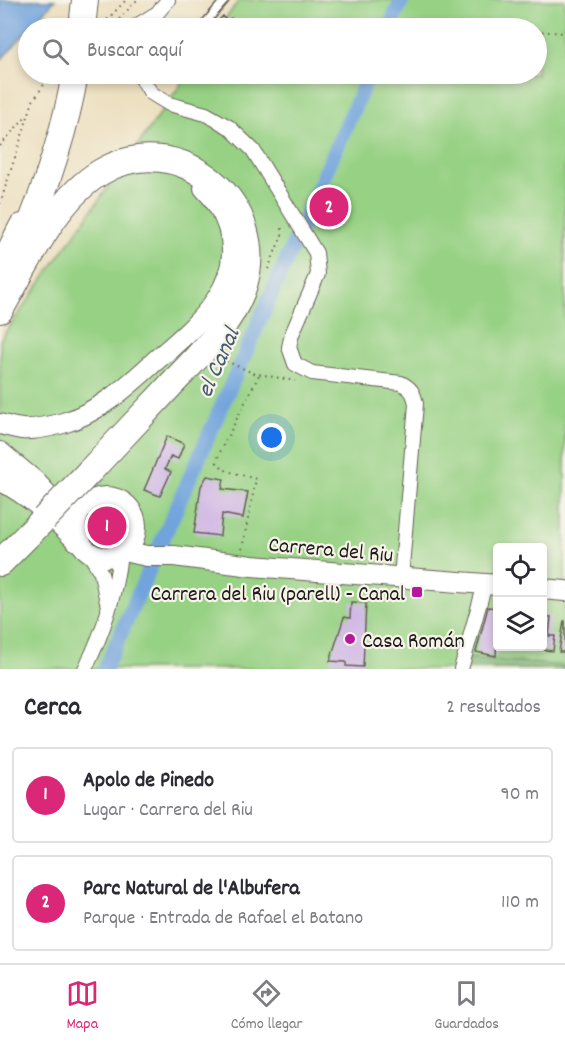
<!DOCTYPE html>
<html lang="es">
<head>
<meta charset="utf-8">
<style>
	body { margin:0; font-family:Dekko,sans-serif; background:#f2f2f3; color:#2b2b33 }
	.controls { position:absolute; right:18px; bottom:18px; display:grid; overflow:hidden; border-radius:6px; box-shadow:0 3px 9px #0003 }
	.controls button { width:54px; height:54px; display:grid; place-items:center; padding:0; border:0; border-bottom:2px solid #e1e1e2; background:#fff; color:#2b2b33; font:30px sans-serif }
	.you { position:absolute; left:272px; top:438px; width:21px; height:21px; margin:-15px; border:4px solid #fff; border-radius:50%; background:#1a73e8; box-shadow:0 0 0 9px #1a73e833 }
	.badge { display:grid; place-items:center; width:39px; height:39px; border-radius:50%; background:#db2777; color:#fff; font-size:20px; font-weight:700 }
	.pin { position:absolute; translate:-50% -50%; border:3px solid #fff; box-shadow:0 2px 6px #0006 }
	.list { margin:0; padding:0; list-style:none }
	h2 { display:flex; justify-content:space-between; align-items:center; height:78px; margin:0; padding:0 24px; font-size:26px }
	h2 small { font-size:20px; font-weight:400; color:#7c7c81 }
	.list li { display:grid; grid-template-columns:39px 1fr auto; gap:18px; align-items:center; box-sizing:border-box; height:96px; margin:0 12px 12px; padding:0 12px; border:2px solid #e1e1e2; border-radius:6px }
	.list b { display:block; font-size:22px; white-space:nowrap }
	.list p { margin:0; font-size:20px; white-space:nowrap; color:#7c7c81 }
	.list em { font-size:20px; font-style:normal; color:#7c7c81 }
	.icon { flex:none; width:33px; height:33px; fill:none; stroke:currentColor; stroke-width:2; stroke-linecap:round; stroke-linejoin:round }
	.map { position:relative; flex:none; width:565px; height:669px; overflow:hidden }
	.search { position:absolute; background:#fff; box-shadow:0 3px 9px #0003; left:18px; right:18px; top:18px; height:66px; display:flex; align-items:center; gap:15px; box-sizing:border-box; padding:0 21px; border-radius:33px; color:#7c7c81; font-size:22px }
	.sheet { height:294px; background:#fff }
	nav { display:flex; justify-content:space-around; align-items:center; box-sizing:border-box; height:84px; border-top:2px solid #e1e1e2; background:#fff; font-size:16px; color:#7c7c81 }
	nav a { display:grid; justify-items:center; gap:3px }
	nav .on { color:#db2777 }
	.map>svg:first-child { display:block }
	.green { fill:#97d184; stroke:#5a7650; stroke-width:1.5; fill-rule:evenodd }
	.forest { fill:#79b372; stroke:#4a6847; stroke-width:1.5 }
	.water { fill:#71a3dc; stroke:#46607c; stroke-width:1.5 }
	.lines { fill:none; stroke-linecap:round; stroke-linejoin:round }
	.canal { stroke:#71a3dc; stroke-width:15 }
	.building { fill:#d0b7e4 }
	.lane-casing { stroke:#656055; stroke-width:10 }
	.street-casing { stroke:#656055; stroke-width:16 }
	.secondary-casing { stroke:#656055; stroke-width:22 }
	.highway-casing { stroke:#656055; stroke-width:28 }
	.path { stroke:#656055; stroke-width:2; stroke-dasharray:1.5 4.5; stroke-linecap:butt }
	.lane { stroke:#fff; stroke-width:7 }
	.street { stroke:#fff; stroke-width:14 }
	.secondary { stroke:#fff; stroke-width:20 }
	.highway { stroke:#fff; stroke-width:26 }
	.highway-bridge-casing { stroke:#656055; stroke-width:28; stroke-linecap:butt }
	.highway-bridge { stroke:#fff; stroke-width:26 }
	.poi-dot { fill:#b5179e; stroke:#f7f3e8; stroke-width:2 }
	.labels { text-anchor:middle; stroke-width:4.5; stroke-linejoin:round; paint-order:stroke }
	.street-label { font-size:22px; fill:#1c1c1c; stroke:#f7f3e8 }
	.poi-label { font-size:22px; fill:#1c1c1c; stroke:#f7f3e8; text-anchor:end }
	.water-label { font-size:24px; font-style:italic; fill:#425972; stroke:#f7f3e8 }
</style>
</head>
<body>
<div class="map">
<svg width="565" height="669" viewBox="0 0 565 669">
	<rect width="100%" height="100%" fill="#f7f3e8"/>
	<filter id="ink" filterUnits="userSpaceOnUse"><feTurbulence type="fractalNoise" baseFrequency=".0167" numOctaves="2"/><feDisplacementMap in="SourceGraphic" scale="12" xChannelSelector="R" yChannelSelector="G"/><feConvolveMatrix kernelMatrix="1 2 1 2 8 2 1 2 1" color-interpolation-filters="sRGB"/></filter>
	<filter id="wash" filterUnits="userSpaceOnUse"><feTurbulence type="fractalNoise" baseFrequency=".008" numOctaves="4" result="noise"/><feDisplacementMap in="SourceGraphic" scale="24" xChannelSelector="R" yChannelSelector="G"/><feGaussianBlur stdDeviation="1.35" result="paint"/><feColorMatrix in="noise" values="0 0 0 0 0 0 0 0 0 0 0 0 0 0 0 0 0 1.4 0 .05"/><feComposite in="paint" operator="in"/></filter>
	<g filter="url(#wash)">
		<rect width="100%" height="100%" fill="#ecdfbe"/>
		<path class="green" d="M 239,0 L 565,0 L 565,669 L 0,669 L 0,340 L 188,74 L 536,74 L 536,28 L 219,28 ZM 498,548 L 542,548 L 542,646 L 498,646 Z"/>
		<polygon class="forest" points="469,658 565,666 565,669 465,669"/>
		<polygon class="water" points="0,0 55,0 0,61"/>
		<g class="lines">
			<g class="canal">
				<polyline points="389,28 402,0"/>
				<polyline points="105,669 369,74"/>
			</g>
		</g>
		<g id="blocks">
			<g class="building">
				<polygon points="223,16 225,19 222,22 224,24 231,18 239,25 232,28 211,28"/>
				<polygon points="167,436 184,444 178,459 171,456 165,469 171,472 160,496 144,490"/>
				<polygon points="207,476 224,479 222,489 248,492 243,518 222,514 220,536 194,533 201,486"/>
				<polygon points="351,602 366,603 363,667 346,666 346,662 330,661 344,617 350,618"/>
				<polygon points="488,607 498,608 496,656 476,652"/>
				<polygon points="542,616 551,617 549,636 555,636 553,651 525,648 525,646 542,646"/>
				<polygon points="564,621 565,621 565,652 559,652"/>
			</g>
		</g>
	</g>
	<g filter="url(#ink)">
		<use href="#blocks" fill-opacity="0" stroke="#656055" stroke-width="1.5"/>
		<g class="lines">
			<g class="lane-casing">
				<polyline id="lane" points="201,28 225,0"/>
			</g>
			<g class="street-casing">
				<g id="street">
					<polyline points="133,28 154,15"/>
					<polyline points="148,28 158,12 168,0"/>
					<path d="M 139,74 L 151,93 L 169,104 L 206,114 L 229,127 L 253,150 L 316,253 L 318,274 L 292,334 L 289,347 L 295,364 L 312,373 L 401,383 C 411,388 414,393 416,404 L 401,578"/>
					<polyline points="88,551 101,573 108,607"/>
					<path d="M 85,669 C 103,633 116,593 120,553"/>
					<polyline points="461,669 485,584"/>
				</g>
			</g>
			<g class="secondary-casing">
				<g id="secondary">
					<path d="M 0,424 C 7,426 15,428 22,429 C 34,430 52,426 63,423 C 98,413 128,386 154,362 C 193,328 248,286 228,227 C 223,212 215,199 204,188"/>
					<polyline points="0,452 36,482 62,510"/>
					<circle cx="106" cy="527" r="30"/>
					<polyline points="123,551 147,556 174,556 252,566 498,585"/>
					<polyline points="542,589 565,591"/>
				</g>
			</g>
			<g class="highway-casing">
				<g id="highway">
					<polyline points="82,28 85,0"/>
					<path d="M 21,248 C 44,193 65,133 75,74"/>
					<polyline points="0,271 22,227"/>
					<path d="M 0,310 C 27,265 54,200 101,172 C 179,125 274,206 242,291 C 227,330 196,358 168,388 C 142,416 116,443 90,471"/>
					<path d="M 0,477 C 31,493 54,514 78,538"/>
					<polyline points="0,563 44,519"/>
				</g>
			</g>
			<g class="path">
				<polyline points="415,22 504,28"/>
				<polyline points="103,24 126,0"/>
				<polyline points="111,28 137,0"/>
				<polyline points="536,31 565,33"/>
				<polyline points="0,146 27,115"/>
				<polyline points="0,204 33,101 51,74"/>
				<polyline points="268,269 282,235 282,226"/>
				<polyline points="231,350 226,361 253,373 295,381"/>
				<polyline points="242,549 256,479 227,471 217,463 219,454 259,375"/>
			</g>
			<use href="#lane" class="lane"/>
			<use href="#street" class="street"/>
			<use href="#secondary" class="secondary"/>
			<use href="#highway" class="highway"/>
			<g class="highway-bridge-casing">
				<polyline id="highway-bridge" points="44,519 90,471"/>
			</g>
			<use href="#highway-bridge" class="highway-bridge"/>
		</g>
	</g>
	<g class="poi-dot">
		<rect x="411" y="586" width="12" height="12" rx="3"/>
		<circle cx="350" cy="639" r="6"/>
	</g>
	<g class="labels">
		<g class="street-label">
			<text transform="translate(331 548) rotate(5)" y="8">Carrera del Riu</text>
		</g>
		<g class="poi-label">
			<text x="405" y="600">Carrera del Riu (parell) - Canal</text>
			<text x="362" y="647" text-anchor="start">Casa Román</text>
		</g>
		<g class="water-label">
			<text transform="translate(217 362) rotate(-66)" y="8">el Canal</text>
		</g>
	</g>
</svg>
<div class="controls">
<button><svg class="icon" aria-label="locate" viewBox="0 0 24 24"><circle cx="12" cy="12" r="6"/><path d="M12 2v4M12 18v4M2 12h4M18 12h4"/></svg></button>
<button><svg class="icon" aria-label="layers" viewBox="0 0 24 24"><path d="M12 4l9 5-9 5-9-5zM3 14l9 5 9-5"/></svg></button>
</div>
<div class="you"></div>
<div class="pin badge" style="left:107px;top:526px">1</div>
<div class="pin badge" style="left:329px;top:207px">2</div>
<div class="search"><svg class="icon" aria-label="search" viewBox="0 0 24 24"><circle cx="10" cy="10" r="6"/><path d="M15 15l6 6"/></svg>Buscar aquí</div>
</div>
<section class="sheet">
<h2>Cerca<small>2 resultados</small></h2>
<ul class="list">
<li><span class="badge">1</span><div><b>Apolo de Pinedo</b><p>Lugar · Carrera del Riu</p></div><em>90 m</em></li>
<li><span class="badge">2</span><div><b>Parc Natural de l'Albufera</b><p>Parque · Entrada de Rafael el Batano</p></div><em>110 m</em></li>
</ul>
</section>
<nav>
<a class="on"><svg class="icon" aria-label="map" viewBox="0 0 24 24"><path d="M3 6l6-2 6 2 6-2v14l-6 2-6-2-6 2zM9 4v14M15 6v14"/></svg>Mapa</a>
<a><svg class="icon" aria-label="directions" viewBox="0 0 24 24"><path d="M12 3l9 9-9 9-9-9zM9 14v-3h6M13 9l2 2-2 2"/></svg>Cómo llegar</a>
<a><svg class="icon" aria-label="saved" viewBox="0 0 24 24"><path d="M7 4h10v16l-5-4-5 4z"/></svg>Guardados</a>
</nav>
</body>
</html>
